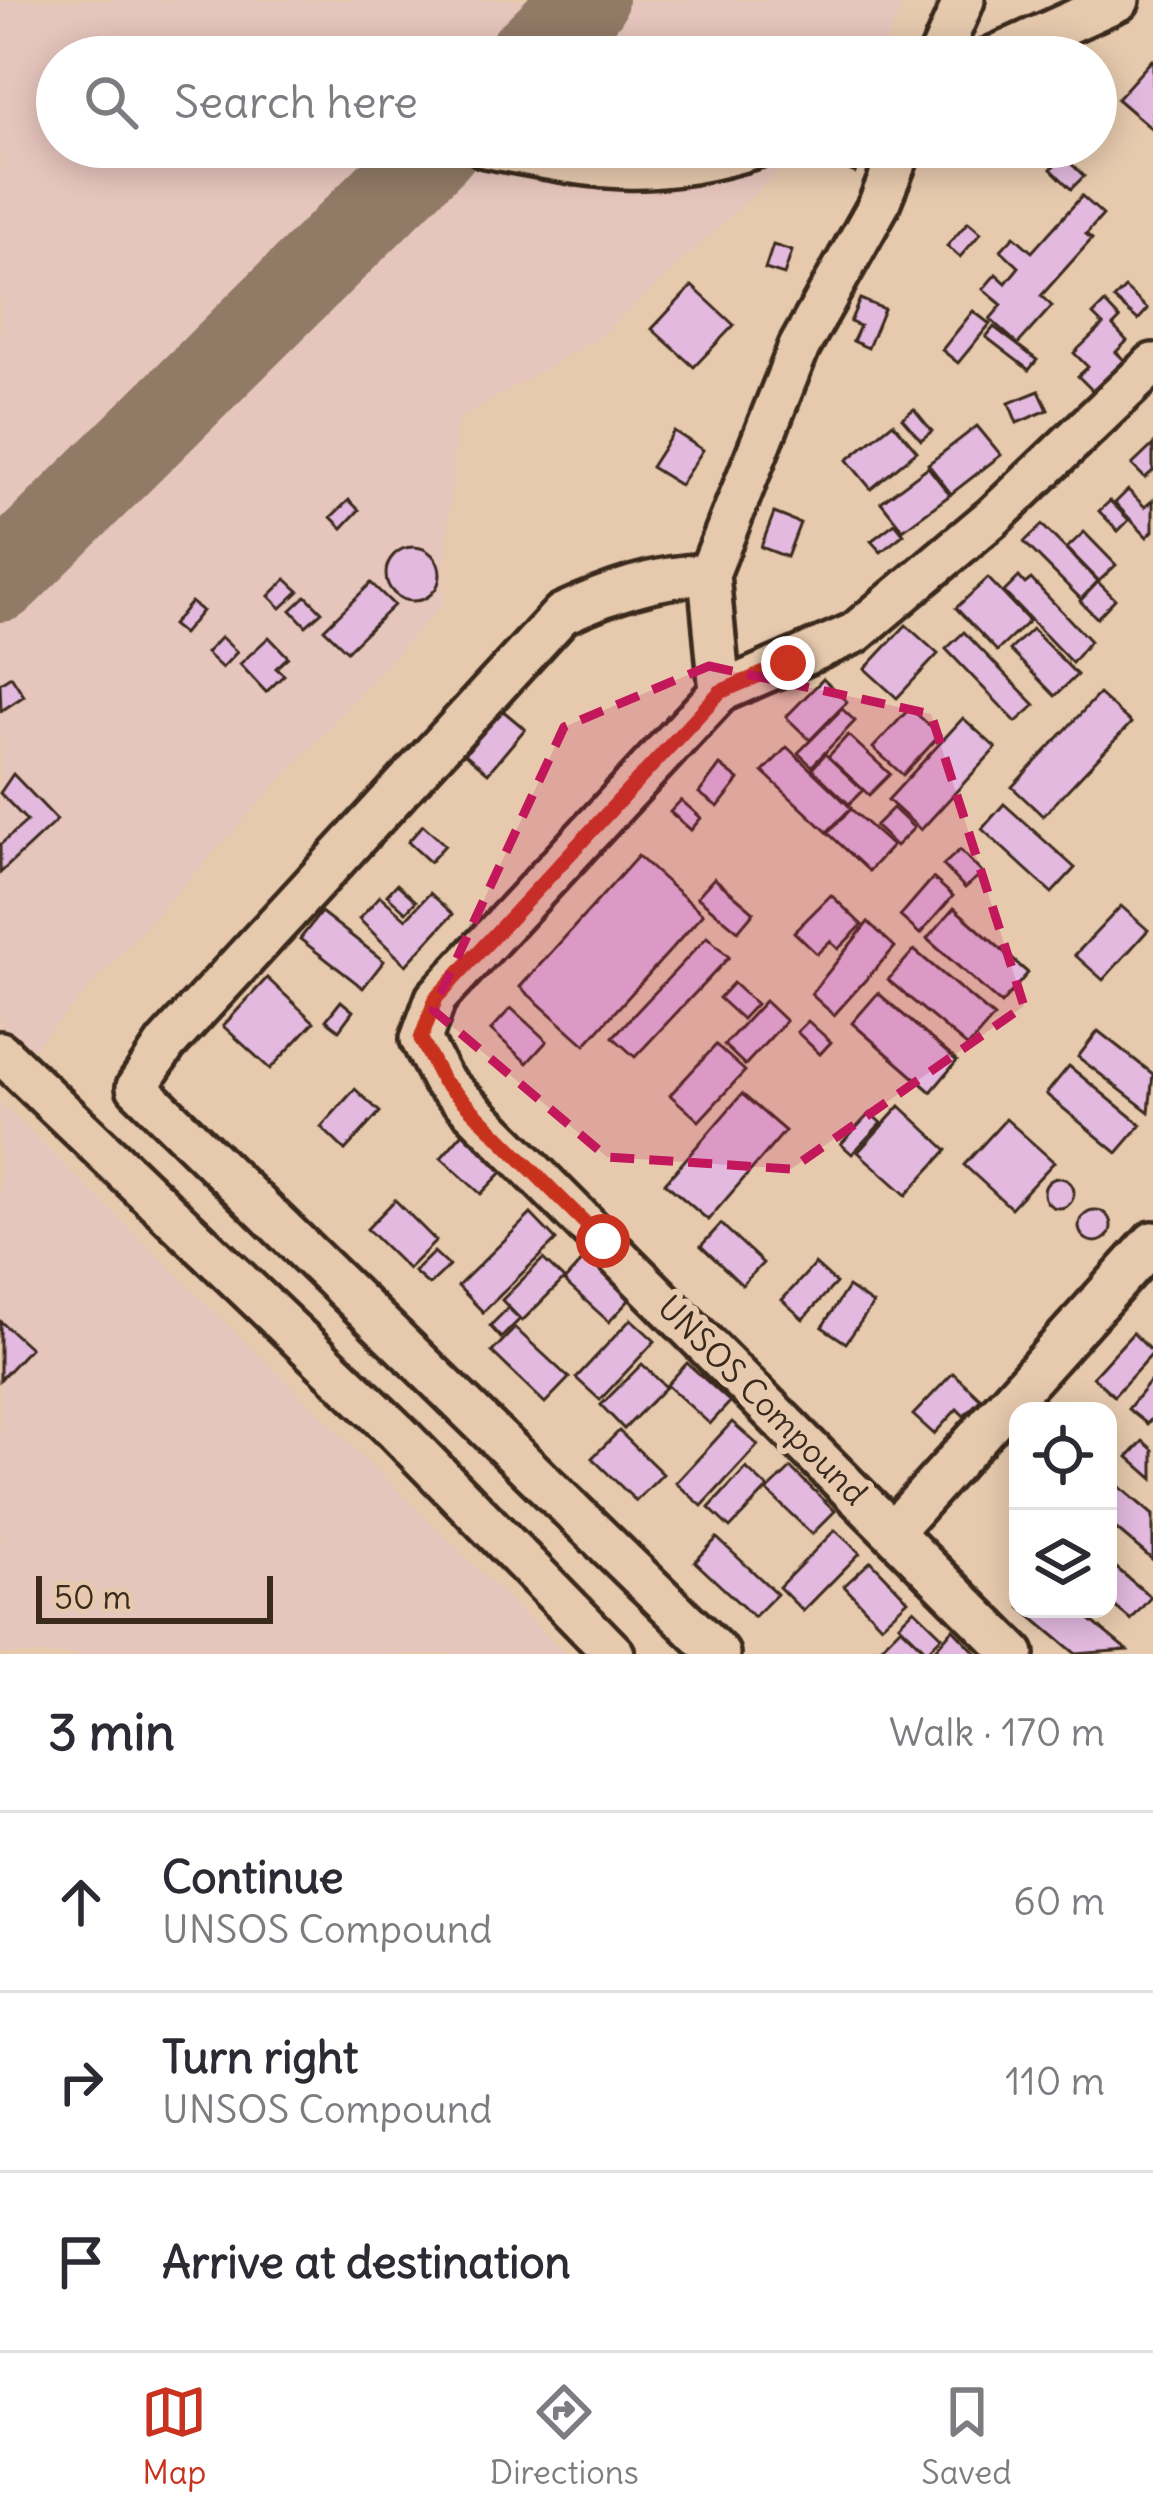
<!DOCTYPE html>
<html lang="en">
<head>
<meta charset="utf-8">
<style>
	body { margin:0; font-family:Delius,sans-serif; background:#f7f7f7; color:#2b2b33 }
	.controls { position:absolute; right:36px; bottom:36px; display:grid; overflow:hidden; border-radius:24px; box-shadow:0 6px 30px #0003 }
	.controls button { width:108px; height:108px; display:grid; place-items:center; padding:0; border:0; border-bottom:3px solid #e1e1e2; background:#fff; color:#2b2b33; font:60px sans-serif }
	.scale { position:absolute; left:36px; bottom:30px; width:237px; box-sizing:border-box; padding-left:12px; border:6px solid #3b2a1e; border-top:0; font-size:33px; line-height:42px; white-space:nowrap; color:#3b2a1e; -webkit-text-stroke:9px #e7caae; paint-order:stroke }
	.stop { position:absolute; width:36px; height:36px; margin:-27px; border:9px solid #c8321e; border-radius:50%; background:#fff }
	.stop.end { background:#c8321e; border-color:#fff; box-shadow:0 3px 12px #0008 }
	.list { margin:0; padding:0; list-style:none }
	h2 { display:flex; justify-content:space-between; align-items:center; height:156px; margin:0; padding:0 48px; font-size:51px }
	h2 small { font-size:39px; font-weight:400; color:#7c7c81 }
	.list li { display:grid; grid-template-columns:78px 1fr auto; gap:36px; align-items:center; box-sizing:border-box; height:180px; padding:0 48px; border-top:3px solid #e1e1e2 }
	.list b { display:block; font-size:45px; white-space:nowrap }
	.list p { margin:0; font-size:39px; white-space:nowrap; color:#7c7c81 }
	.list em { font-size:39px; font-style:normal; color:#7c7c81 }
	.icon { flex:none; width:66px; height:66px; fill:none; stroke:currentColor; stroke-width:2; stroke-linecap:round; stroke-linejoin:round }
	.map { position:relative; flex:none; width:1153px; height:1654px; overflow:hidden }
	.search { position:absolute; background:#fff; box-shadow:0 6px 30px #0003; left:36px; right:36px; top:36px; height:132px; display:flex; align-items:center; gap:30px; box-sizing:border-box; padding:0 42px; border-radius:66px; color:#7c7c81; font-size:45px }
	.sheet { height:696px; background:#fff }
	nav { display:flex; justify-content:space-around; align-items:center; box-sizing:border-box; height:168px; border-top:3px solid #e1e1e2; background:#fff; font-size:33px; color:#7c7c81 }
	nav a { display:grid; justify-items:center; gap:6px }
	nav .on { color:#c8321e }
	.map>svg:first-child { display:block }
	.built { fill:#e6c5bd }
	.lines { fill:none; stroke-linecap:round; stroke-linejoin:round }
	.taxiway { stroke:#917a66; stroke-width:84 }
	.building { fill:#e3b9e0; stroke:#3b2a1e; stroke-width:3 }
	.minor-casing { stroke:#3b2a1e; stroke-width:48 }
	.minor { stroke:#e7caae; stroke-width:39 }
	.route { stroke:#c8321e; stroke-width:15 }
	.marked { fill:#c2185b; fill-opacity:0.2; stroke:#c2185b; stroke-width:9; stroke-dasharray:24 15; stroke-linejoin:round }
	.labels { text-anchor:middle; stroke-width:12; stroke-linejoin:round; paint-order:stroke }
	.street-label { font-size:33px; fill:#3b2a1e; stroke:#e7caae }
</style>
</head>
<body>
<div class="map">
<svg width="1153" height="1654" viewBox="0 0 1153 1654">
	<rect width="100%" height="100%" fill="#e7caae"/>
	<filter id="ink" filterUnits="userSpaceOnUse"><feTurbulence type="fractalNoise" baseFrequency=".00833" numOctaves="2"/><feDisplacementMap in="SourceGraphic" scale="24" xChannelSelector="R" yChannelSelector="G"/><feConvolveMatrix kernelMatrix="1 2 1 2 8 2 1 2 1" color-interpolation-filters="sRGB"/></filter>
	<g filter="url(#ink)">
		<g class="built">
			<polygon points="0,0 905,0 879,57 57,57 57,147 805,147 602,335 457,420 442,604 0,1085"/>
			<polygon points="0,1102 565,1654 0,1654"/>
		</g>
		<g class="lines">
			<g class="taxiway">
				<polyline points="528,57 586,0"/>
				<polyline points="0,580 437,147"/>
			</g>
		</g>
		<g class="building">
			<polygon points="1152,60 1153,61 1153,130 1117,99"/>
			<polygon points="843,147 867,147 855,173 835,163"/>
			<polygon points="1063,156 1084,176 1071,189 1051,169"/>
			<polygon points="1082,196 1103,215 1086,234 1092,239 1041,296 1052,306 1018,344 990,319 1002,305 983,289 996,274 1006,283 1019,267 1001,250 1014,236 1032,252"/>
			<polygon points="968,222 981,233 960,257 947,246"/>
			<polygon points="773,245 792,251 784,275 765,269"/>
			<polygon points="692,286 734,325 694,367 652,329"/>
			<polygon points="1125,288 1148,309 1138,320 1114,299"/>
			<polygon points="860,299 884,309 868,348 853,341 860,326 850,322"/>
			<polygon points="1105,303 1120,319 1113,326 1127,341 1116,352 1129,365 1098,396 1078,376 1088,367 1074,353 1103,325 1093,315"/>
			<polygon points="973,311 990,324 958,363 942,350"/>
			<polygon points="994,327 1037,360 1029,370 986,337"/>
			<polygon points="1039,391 1048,410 1017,423 1009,403"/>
			<polygon points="914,409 932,431 921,440 902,418"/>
			<polygon points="893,423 917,451 871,489 847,460"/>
			<polygon points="977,426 1001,455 951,494 928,464"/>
			<polygon points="674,431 703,450 680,485 651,467"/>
			<polygon points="1153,445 1153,471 1145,478 1132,465"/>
			<polygon points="928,467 950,495 903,530 881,502"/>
			<polygon points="1128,490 1145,507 1153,500 1153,531 1147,537 1115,503"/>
			<polygon points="349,500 359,510 342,528 331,517"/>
			<polygon points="1110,501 1129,520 1118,531 1099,511"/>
			<polygon points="774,513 800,523 787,557 761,547"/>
			<polygon points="895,523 904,534 881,552 871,541"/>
			<polygon points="1042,525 1098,581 1081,599 1024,542"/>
			<polygon points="1084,532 1116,565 1099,581 1067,548"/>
			<circle cx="413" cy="574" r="27"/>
			<polygon points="1019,577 1025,584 1031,579 1090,641 1072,663 1004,592"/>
			<polygon points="988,578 1029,621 997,651 956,608"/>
			<polygon points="286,579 299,591 281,608 269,596"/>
			<polygon points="1098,582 1115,599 1097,618 1080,601"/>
			<polygon points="371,583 394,605 347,651 324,629"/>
			<polygon points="306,596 322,612 306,626 291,610"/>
			<polygon points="191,602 202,611 183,634 172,625"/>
			<polygon points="906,625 938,654 897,698 865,669"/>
			<polygon points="1032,629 1077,675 1055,696 1010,650"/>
			<polygon points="964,632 1035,705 1016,722 946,649"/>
			<polygon points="221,637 237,652 222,668 206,653"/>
			<polygon points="269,637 288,657 276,668 284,675 266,692 240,664"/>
			<polygon points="11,676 24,696 1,711 0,683"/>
			<polygon points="823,679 847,702 810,740 786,717"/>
			<polygon points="1099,694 1131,723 1043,816 1012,787"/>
			<polygon points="910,708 940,735 903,775 873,748"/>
			<polygon points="842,709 855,721 812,766 798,753"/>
			<polygon points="502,710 525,729 488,773 465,754"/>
			<polygon points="963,718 996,748 921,830 888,800"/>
			<polygon points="848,735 890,774 869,795 828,757"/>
			<polygon points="787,747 851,808 827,832 763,772"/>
			<polygon points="825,754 863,790 849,804 812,769"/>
			<polygon points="720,765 739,780 718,807 699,793"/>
			<polygon points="13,774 57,820 0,873 0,845 27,821 0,793"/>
			<polygon points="681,800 701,818 691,830 670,812"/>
			<polygon points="1004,804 1075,868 1052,893 982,829"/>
			<polygon points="893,808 914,828 896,846 875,826"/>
			<polygon points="851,809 892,846 869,871 828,833"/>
			<polygon points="423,825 445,845 430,862 408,842"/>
			<polygon points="960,850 982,873 965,888 943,865"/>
			<polygon points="638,856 703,914 585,1045 520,987"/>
			<polygon points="714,878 754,912 738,931 697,897"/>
			<polygon points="933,878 953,896 920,934 900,916"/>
			<polygon points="397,884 416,901 406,912 387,895"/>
			<polygon points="430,893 453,914 406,965 359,919 380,896 406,919"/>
			<polygon points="831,895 862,925 838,949 830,941 817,954 794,932"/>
			<polygon points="1121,906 1148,930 1103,980 1075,955"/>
			<polygon points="954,908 1028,973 1001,1004 927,939"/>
			<polygon points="321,912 384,961 363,988 300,939"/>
			<polygon points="868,922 895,947 834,1015 811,994"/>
			<polygon points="707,937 729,957 635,1057 613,1037"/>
			<polygon points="914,950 994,1017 968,1047 888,980"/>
			<polygon points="267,978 314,1022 270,1069 223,1026"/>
			<polygon points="733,983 756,1004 742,1019 719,998"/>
			<polygon points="878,993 957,1061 931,1092 852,1023"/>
			<polygon points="341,1001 353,1011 339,1030 326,1020"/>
			<polygon points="765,1001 786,1021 745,1065 724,1045"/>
			<polygon points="511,1008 547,1041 527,1063 491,1030"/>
			<polygon points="808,1021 831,1042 820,1054 797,1032"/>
			<polygon points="1098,1031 1153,1074 1149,1112 1078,1057"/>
			<polygon points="716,1045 745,1071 699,1121 670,1095"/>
			<polygon points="1069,1066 1141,1125 1117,1153 1046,1094"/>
			<polygon points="355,1089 380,1112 345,1150 321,1127"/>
			<polygon points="742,1094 785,1131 708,1220 665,1183"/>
			<polygon points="900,1106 947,1150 906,1195 858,1152"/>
			<polygon points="870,1113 881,1123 852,1154 841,1144"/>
			<polygon points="1006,1119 1054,1162 1011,1208 964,1165"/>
			<polygon points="463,1133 504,1170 481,1194 441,1158"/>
			<circle cx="1059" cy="1193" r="15"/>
			<polygon points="395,1200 436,1241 408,1269 367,1229"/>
			<circle cx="1095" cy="1226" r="16"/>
			<polygon points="531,1214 556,1240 483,1312 458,1286"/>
			<polygon points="721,1224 763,1263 742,1285 701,1246"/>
			<polygon points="434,1252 449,1266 429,1285 414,1272"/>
			<polygon points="587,1256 631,1298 609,1322 564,1281"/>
			<polygon points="543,1259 564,1279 522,1321 502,1300"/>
			<polygon points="815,1264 836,1283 803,1319 782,1300"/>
			<polygon points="848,1287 873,1304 846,1343 822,1327"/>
			<polygon points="508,1308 520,1319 501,1338 490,1326"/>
			<polygon points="631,1319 655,1341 600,1400 576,1378"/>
			<polygon points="0,1321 30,1348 0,1380"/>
			<polygon points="515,1328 569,1378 545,1403 492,1352"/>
			<polygon points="1133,1333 1153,1353 1114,1396 1093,1377"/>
			<polygon points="687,1363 730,1402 710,1424 667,1385"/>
			<polygon points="642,1364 666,1387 624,1429 601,1405"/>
			<polygon points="953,1373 981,1399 964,1416 957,1409 934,1434 913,1415"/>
			<polygon points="1153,1378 1153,1417 1147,1424 1128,1409"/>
			<polygon points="732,1422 758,1445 702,1506 676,1483"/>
			<polygon points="619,1431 663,1474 636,1501 592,1458"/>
			<polygon points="1143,1441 1153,1450 1153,1479 1128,1457"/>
			<polygon points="746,1468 768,1488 730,1528 709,1508"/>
			<polygon points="791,1468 835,1511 812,1534 767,1491"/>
			<polygon points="1115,1483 1153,1515 1153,1560 1108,1522 1108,1491"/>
			<polygon points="835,1530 860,1553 803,1611 779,1587"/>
			<polygon points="717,1538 777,1594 754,1617 695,1562"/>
			<polygon points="871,1561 908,1600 881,1625 844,1586"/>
			<polygon points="1108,1561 1151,1597 1131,1620 1108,1601"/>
			<polygon points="914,1609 942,1636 927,1651 899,1624"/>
			<polygon points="1022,1609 1077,1609 1127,1650 1076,1654"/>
			<polygon points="901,1627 927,1652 874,1654"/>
			<polygon points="953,1629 977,1654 931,1654"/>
		</g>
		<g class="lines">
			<g class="minor-casing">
				<g id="minor">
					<polyline points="939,57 964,0"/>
					<polyline points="993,57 1119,0"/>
					<path d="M 485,147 C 595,168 647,182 757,147"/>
					<path d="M 709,574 C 655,576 610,592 562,614 L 166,1044 L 137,1087 L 719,1654"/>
					<polyline points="720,692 709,574 799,347 878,206 902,147"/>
					<polyline points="0,1052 397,1432 614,1654"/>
					<polyline points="893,1531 1153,1242"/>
					<polyline points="1014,1654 442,1080 421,1039 436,998 720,692 855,633 994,516 1153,364"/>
				</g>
			</g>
			<use href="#minor" class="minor"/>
		</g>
	</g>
	<g class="lines" filter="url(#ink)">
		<polyline class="route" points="603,1241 442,1080 421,1039 436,998 720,692 788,663"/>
	</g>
	<path class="marked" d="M 709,666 L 931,714 L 1024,1006 L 791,1169 L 607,1157 L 433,1010 L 564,727 Z"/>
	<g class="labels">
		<g class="street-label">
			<text transform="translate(763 1400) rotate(45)" y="12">UNSOS Compound</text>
		</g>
	</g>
</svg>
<div class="controls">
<button><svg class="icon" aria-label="locate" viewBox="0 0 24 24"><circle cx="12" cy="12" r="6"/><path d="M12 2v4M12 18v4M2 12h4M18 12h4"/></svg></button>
<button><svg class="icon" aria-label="layers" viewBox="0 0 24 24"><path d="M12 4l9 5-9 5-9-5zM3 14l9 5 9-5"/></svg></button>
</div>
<div class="scale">50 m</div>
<div class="stop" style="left:603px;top:1241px"></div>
<div class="stop end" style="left:788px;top:663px"></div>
<div class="search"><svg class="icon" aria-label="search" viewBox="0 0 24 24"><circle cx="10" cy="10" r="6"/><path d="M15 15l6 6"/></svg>Search here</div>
</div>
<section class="sheet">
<h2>3 min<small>Walk · 170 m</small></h2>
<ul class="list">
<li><svg class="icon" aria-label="ahead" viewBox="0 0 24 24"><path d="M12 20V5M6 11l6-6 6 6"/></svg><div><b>Continue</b><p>UNSOS Compound</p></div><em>60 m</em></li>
<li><svg class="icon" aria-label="right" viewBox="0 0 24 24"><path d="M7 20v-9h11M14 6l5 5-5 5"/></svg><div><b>Turn right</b><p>UNSOS Compound</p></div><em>110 m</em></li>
<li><svg class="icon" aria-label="arrive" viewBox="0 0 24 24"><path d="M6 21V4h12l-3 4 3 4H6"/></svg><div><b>Arrive at destination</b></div></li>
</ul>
</section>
<nav>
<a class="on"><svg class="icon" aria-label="map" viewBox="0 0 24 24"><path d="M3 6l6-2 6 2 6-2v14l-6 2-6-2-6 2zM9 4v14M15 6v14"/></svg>Map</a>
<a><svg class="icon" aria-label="directions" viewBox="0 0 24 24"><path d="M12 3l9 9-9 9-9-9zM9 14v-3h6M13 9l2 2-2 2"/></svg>Directions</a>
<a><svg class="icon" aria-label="saved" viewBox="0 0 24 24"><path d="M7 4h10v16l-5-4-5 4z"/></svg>Saved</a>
</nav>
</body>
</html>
